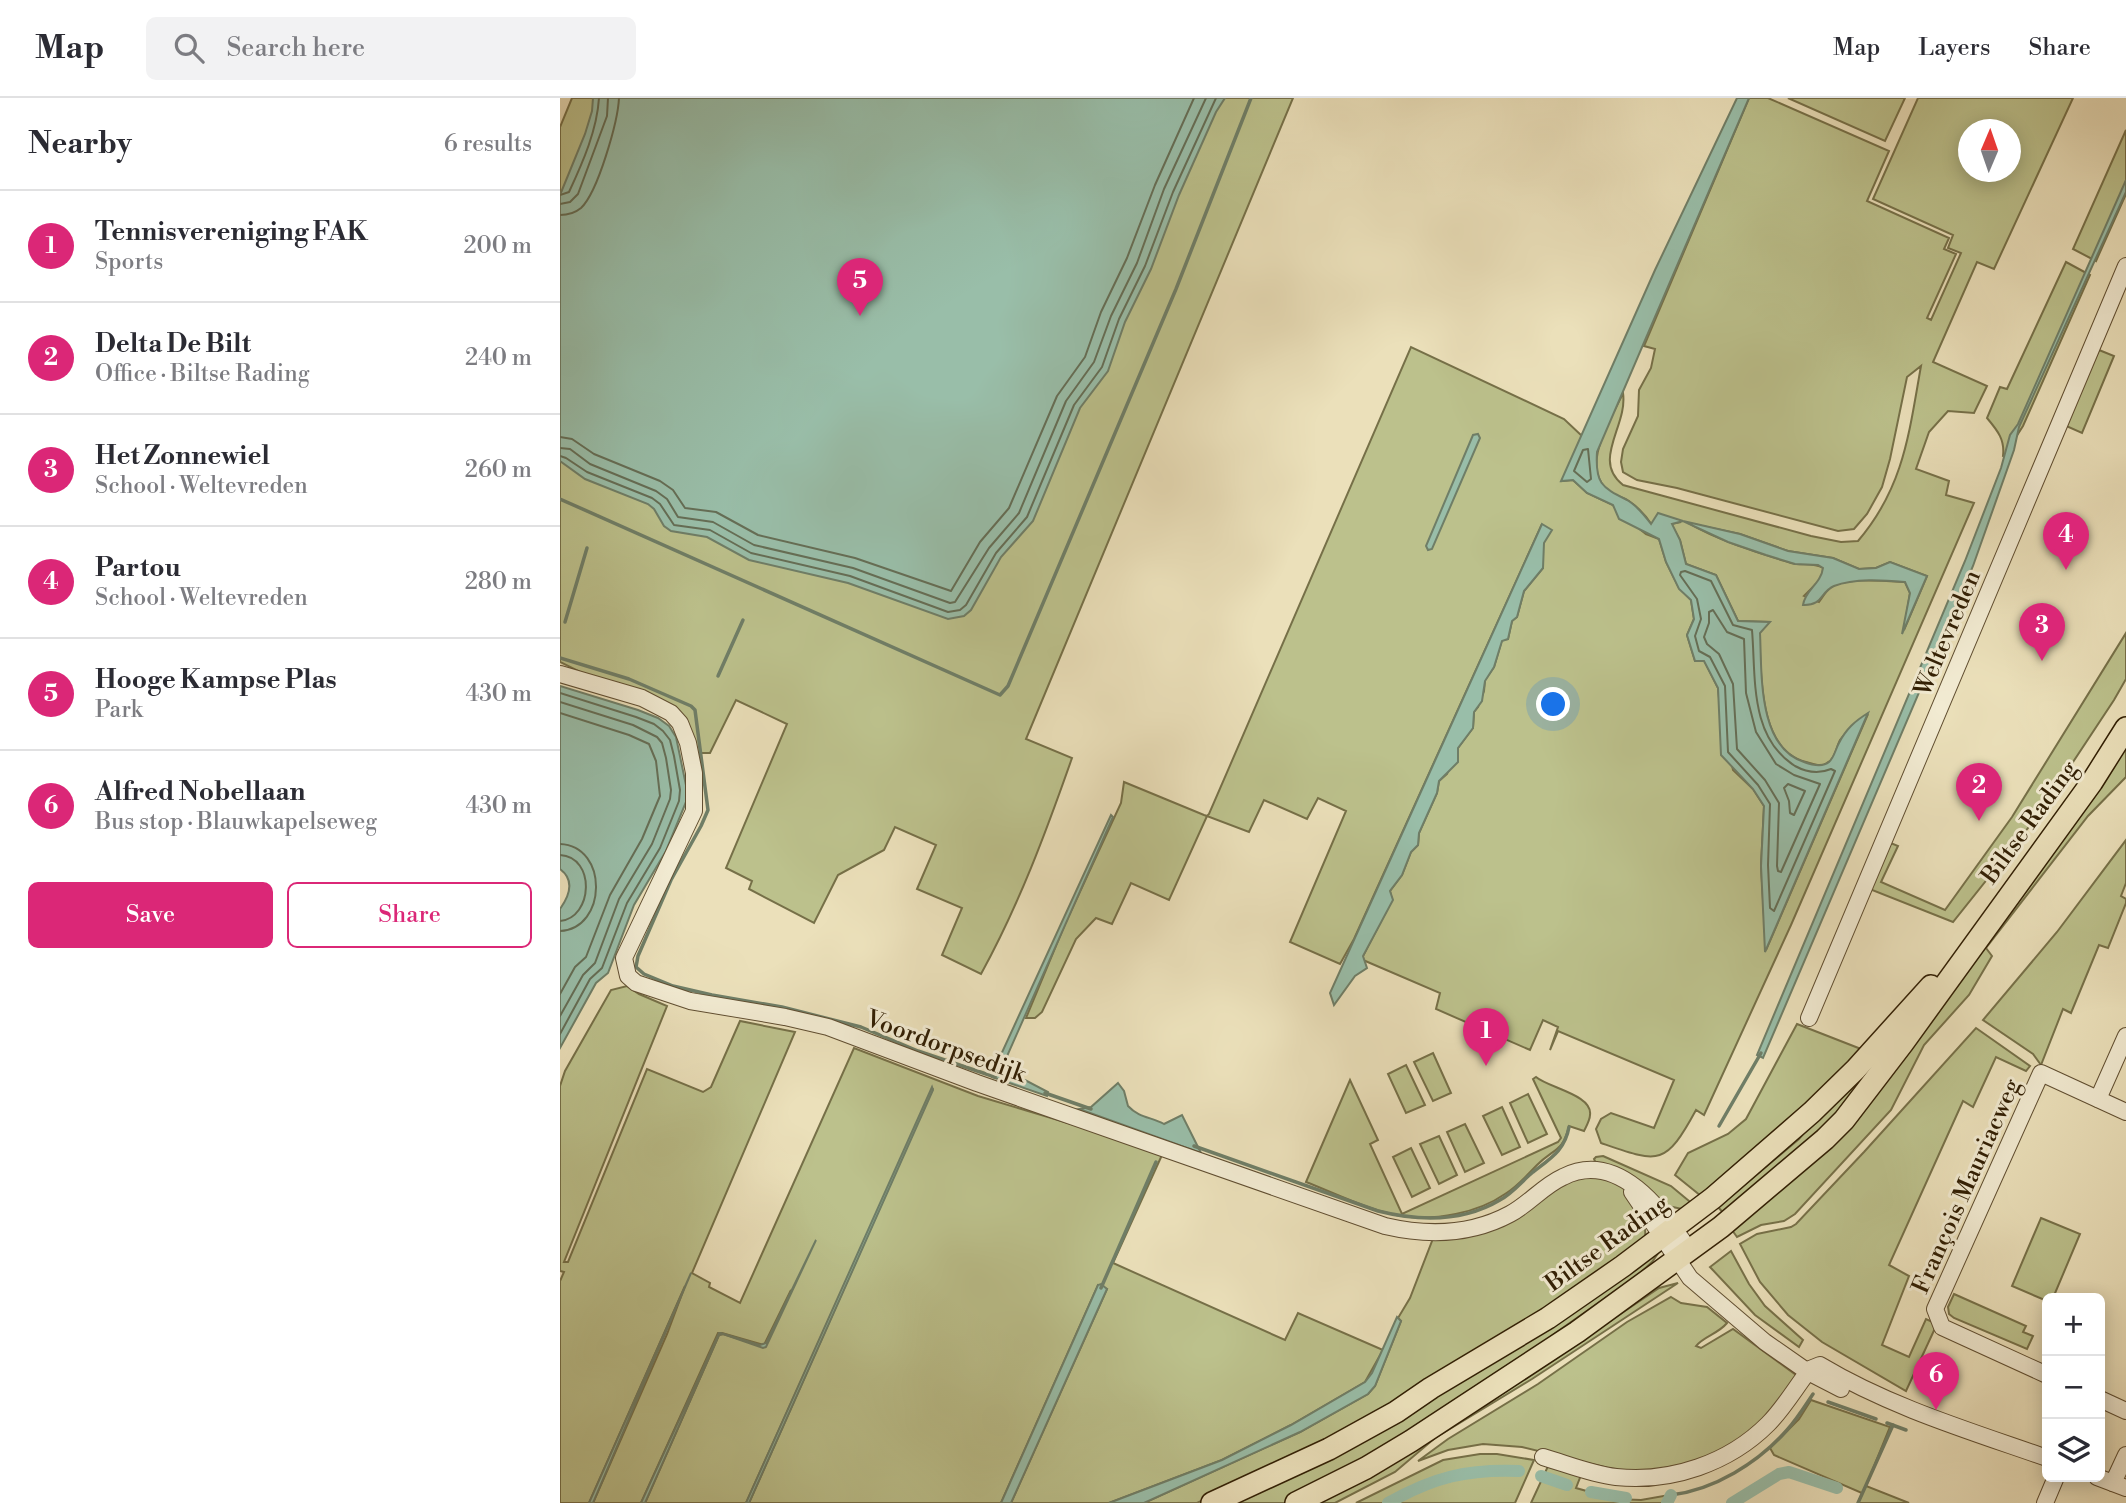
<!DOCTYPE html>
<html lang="en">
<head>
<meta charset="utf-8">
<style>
	body { margin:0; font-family:"Libre Bodoni",serif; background:#f2f2f3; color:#2b2b33 }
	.controls { position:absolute; right:21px; bottom:21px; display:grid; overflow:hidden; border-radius:10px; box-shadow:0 4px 18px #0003 }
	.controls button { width:63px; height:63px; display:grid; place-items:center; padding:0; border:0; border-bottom:2px solid #e1e1e2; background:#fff; color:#2b2b33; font:35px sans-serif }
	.compass { position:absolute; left:1398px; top:21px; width:63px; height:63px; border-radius:50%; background:#fff; box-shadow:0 4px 18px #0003; rotate:2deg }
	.you { position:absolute; left:994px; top:607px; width:24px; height:24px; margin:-18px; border:5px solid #fff; border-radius:50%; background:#1a73e8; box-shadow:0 0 0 10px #1a73e833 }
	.badge { display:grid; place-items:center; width:46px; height:46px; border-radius:50%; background:#db2777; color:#fff; font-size:23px; font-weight:700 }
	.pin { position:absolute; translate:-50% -58px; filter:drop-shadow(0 2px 4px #0008) }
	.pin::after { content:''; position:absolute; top:37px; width:24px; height:21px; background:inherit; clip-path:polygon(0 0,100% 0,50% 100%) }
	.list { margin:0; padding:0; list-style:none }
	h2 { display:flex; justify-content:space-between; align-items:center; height:91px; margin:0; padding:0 28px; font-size:30px }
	h2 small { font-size:23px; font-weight:400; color:#7c7c81 }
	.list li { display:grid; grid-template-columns:46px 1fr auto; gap:21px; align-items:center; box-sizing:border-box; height:112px; padding:0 28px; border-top:2px solid #e1e1e2 }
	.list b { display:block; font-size:26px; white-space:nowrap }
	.list p { margin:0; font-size:23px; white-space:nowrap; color:#7c7c81 }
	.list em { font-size:23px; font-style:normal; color:#7c7c81 }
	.actions { display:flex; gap:14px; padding:21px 28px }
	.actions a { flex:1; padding:16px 0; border:2px solid #db2777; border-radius:10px; text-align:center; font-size:24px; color:#db2777 }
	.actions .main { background:#db2777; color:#fff }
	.icon { flex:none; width:38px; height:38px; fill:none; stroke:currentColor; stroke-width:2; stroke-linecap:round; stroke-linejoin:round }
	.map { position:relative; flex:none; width:1566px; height:1405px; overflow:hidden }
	header { display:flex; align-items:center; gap:42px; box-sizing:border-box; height:98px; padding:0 35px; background:#fff; border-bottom:2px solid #e1e1e2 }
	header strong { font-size:33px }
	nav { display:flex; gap:38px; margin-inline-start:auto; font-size:24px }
	.search { width:490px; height:63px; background:#f2f2f3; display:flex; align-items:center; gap:18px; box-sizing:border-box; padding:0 24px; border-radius:10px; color:#7c7c81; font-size:26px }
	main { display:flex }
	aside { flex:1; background:#fff }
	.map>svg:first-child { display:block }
	.green { fill:#bcc18c; stroke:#767048; stroke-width:2; fill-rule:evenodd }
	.water { fill:#99bea9; stroke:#6f7e67; stroke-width:2 }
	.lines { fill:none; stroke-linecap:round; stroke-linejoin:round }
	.shore { stroke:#656e56; stroke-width:2 }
	.stream { stroke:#6f7e67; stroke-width:3.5 }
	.canal { stroke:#99bea9; stroke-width:12 }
	.minor-casing { stroke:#604e31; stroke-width:18 }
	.major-casing { stroke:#311e03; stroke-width:24 }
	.minor { stroke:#f2ebd2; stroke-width:16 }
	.major { stroke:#ebe0ba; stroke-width:21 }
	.labels { text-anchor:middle; stroke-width:6; stroke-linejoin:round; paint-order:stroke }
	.street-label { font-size:24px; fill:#311e03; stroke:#f2ebd2 }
</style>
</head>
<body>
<header>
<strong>Map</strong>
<div class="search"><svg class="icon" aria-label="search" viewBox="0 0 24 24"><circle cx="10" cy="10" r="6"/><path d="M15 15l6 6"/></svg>Search here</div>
<nav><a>Map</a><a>Layers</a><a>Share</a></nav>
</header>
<main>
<aside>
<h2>Nearby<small>6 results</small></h2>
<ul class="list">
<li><span class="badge">1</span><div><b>Tennisvereniging FAK</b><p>Sports</p></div><em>200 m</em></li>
<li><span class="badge">2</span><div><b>Delta De Bilt</b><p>Office · Biltse Rading</p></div><em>240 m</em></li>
<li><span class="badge">3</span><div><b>Het Zonnewiel</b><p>School · Weltevreden</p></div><em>260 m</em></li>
<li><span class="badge">4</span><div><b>Partou</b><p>School · Weltevreden</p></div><em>280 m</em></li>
<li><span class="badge">5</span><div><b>Hooge Kampse Plas</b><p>Park</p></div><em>430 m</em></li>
<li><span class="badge">6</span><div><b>Alfred Nobellaan</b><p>Bus stop · Blauwkapelseweg</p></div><em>430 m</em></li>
</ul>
<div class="actions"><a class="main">Save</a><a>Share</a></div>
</aside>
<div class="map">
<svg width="1566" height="1405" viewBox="0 0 1566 1405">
	<rect width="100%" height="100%" fill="#ebe0ba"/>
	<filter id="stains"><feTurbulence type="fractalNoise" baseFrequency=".00286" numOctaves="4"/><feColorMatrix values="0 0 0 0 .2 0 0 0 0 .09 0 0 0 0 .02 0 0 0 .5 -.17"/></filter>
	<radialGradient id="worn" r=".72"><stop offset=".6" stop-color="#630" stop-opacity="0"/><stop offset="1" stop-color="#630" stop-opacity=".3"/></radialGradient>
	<g class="green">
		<path d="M 12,0 L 733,0 L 466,641 L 512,660 C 486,734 459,807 421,876 L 382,857 L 402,810 L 357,791 L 376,747 L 335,729 L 324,752 L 278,777 L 254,825 L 189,791 L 192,783 L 166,770 L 227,626 L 176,602 L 150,655 L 137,655 L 129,628 L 0,564 L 0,29 Z"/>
		<path d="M 1189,0 L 1208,0 L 1329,53 L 1307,103 L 1389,140 L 1384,151 L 1396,156 L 1367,220 L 1371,222 L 1401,155 L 1388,150 L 1393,137 L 1313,101 L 1358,0 L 1513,0 L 1434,171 L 1417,164 L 1373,264 L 1427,288 L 1414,315 L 1388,313 L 1369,334 L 1356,371 L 1389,383 L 1386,397 L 1414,405 L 1231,827 L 1144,1017 L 1136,1012 C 1105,1069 1099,1065 1041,1045 L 1036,1031 L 1041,1021 L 1051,1015 L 1094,1030 L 1114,982 L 998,933 L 990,952 L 998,929 L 983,922 L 970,952 L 876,911 L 880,895 L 803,862 L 803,858 L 832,802 L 830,793 L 842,777 L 851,754 L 858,747 L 859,735 L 877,695 L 879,683 L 887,676 L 898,650 L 913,630 L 914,614 L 918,609 L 924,593 L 925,582 L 934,569 L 942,542 L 948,541 L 952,523 L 957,519 L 964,493 L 983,470 L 982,426 L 794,841 L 780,866 L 730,844 L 786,713 L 758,700 L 747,721 L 704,702 L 689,734 L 647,718 L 609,802 L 571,785 L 552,826 L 536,820 L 516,841 L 482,914 L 475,920 L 466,920 L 505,826 L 561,705 L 564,684 L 644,717 L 647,718 L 649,716 L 851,249 L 1004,321 L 1022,338 L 1002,383 L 1013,382 L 1027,395 L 1053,407 L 1057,413 L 1086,436 L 1099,441 L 1106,464 L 1119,490 L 1131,502 L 1134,521 L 1127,537 L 1135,563 L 1144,562 L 1158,590 L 1160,610 L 1173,672 L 1193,691 L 1204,708 L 1201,768 L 1206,852 L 1308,616 C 1299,624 1287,632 1280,642 C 1276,650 1275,661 1267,665 C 1260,669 1253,666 1246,664 C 1197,652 1202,573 1199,535 L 1209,524 L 1178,523 L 1156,477 L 1126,466 L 1120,442 L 1111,426 L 1121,424 L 1092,427 C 1086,418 1078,409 1069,403 C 1063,399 1056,398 1050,394 C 1018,370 1051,322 1063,295 C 1068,328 1031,362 1063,387 L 1251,438 L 1281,444 L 1298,443 C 1344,389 1349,335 1361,268 L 1347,279 L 1330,361 L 1322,389 L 1307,416 L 1294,431 L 1278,433 L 1117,390 L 1077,382 L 1063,374 L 1061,364 L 1063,351 L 1078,318 L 1079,292 L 1091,270 L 1095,251 L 1084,248 ZM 1408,32 L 1450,32 L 1450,74 L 1408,74 ZM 1128,425 L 1180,436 L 1228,453 L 1273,460 L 1299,471 L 1316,470 L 1330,464 L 1367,478 L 1344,532 L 1350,495 L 1345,484 C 1327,483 1284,479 1270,490 C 1266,493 1262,500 1259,504 L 1244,498 L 1262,480 L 1263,470 C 1253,464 1241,468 1231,465 C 1196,454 1159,443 1128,425 Z"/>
		<polygon points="1228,0 1345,0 1325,43"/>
		<polygon points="1566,32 1566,96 1536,163 1513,151"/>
		<path d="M 1506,164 L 1530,177 L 1463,328 L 1456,339 L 1450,359 L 1443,358 C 1445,342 1438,333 1427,320 L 1440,289 L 1447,291 Z"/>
		<polygon points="1539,252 1554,258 1522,335 1504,327"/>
		<polygon points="1566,535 1566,581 1554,602 1476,720 1393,824 1307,790 1326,743 1338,748 1321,784 1385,812 1452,719"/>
		<polygon points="1566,644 1566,679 1528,718 1426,850 1432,858 1409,897 1364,947 1331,1012 1235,1116 1224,1123 1201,1127 1177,1139 1172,1132 1266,1047"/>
		<polygon points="1566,742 1566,785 1561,798 1566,801 1566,805 1548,850 1539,847 1511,915 1503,911 1481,967 1473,956 1423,922 1497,834"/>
		<polygon points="67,888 79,896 107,908 4,1164 8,1164 87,971 143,994 151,989 180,923 235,934 132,1175 150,1185 149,1189 180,1205 294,950 418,998 538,1034 602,1057 553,1165 725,1242 738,1215 823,1252 805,1284 731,1327 662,1362 549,1405 451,1405 547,1191 538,1187 441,1405 189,1405 373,990 186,1405 85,1405 159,1237 163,1236 205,1249 231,1192 204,1247 162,1235 158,1235 81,1405 33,1405 107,1236 125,1188 29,1405 0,1405 0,1183 4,1174 0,1173 0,988 5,973 51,892"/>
		<polygon points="1366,899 1283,1017 1166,1118 1158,1109 1239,1041 1265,1009"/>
		<polygon points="1237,926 1301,951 1243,1016 1141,1098 1115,1077 1128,1055 1168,1036 1186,1021"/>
		<polygon points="1416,930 1470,968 1466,973 1436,959 1413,1009 1403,1003 1329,1167 1349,1178 1322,1247 1349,1259 1366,1221 1377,1226 1346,1293 1262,1244 1228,1217 1200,1184 1180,1146 1197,1136 1231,1129 1236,1126 1304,1054"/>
		<polygon points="873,955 891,995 873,1003 854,964"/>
		<polygon points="846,967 865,1007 846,1015 828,976"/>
		<path d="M 976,979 C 989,990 1033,997 1030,1017 C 1030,1022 1026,1029 1024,1033 L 1009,1028 C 1003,1054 994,1050 977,1067 C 967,1077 958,1088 945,1096 C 918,1115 875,1123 842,1118 C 810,1113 777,1096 746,1084 L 790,982 L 818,1042 L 810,1046 L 842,1116 L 998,1044 L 1001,1040 L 973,981 Z"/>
		<polygon points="968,996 987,1036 968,1045 950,1005"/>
		<polygon points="942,1009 960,1049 942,1057 923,1018"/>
		<polygon points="905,1026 924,1065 905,1074 887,1034"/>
		<polygon points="879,1038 897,1077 879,1086 860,1046"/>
		<polygon points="851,1050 870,1090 852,1099 833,1059"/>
		<polygon points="1043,1058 1111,1088 1135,1108 1122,1111 1108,1108 1096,1099 1037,1068 1034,1061 1036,1059"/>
		<path d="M 1035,1079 C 1043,1081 1055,1083 1062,1088 C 1076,1097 1087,1123 1085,1139 L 948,1240 L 719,1367 L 637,1405 L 584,1405 L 740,1334 L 808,1296 L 815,1288 L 841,1223 L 838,1220 L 850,1200 L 874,1138 L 885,1138 L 1008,1082 Z"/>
		<polygon points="1481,1120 1520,1136 1493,1200 1487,1200 1487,1203 1452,1188"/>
		<polygon points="1171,1153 1189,1186 1205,1208 1243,1242 1239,1249 1195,1217 1150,1169"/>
		<polygon points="1099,1154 1092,1164 1078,1177 994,1236 949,1273 853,1337 726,1405 671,1405"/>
		<polygon points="1118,1185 972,1281 875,1340 835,1374 775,1405 746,1405 904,1314 924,1308 1099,1190"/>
		<polygon points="1394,1196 1466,1228 1463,1234 1473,1238 1467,1251 1394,1220 1389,1216 1388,1209"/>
		<path d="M 1111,1199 L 1121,1205 L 1147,1209 L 1167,1225 C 1158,1236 1144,1238 1136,1248 L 1141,1250 L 1173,1231 L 1236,1277 L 1236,1283 L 1189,1337 L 1141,1363 L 1073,1376 L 962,1349 L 923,1346 L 888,1352 L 858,1363 L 888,1341 L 978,1286 L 1067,1224 Z"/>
		<polygon points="1251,1302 1330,1329 1306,1388 1349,1405 1298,1405 1302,1395 1214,1357 1210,1350 1239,1321"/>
		<polygon points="920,1356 937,1356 974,1362 955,1405 796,1405 883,1362"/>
		<polygon points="989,1366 1021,1377 1016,1390 1055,1401 1081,1402 1109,1397 1105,1405 971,1405"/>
	</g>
	<g class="water">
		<polygon points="33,0 665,0 656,14 619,97 591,171 565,224 548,273 520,310 473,423 441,459 411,512 404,518 388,521 288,485 189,462 147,439 111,433 104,428 94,411 88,406 25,381 0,363 0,97 25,36 32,13"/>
		<path d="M 1177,0 L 1189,0 L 1037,354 C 1035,385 1041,389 1067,402 C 1076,407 1085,418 1091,426 L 1098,415 L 1123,423 L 1180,436 L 1228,453 L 1273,460 L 1299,471 L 1316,470 L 1330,464 L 1367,478 L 1342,536 L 1350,495 L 1345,484 C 1323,482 1295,480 1274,488 C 1260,494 1263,508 1243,507 C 1245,492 1261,486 1263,470 L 1258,467 L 1235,466 L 1206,457 L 1168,444 L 1123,423 L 1112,426 L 1120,442 L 1126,466 L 1156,477 L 1178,523 L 1210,524 L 1200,535 C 1202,573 1197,649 1244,664 C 1252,667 1262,670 1269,664 C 1274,660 1276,650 1279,645 C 1286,631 1295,623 1308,615 L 1205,854 L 1201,768 L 1204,708 L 1193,691 L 1161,657 L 1158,590 L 1144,563 L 1135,563 L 1127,537 L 1134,521 L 1131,502 L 1119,491 L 1106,464 L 1099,441 L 1059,421 L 1053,407 L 1027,395 L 1013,382 L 1001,383 L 1095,172 Z"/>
		<polygon points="1566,82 1566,94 1459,329 1454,352 1413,468 1203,960 1197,957 1405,463 1441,370 1450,337 1458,326"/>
		<polygon points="918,336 920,340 872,451 868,452 866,448 913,337"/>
		<polygon points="982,426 992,432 984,445 983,470 964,493 957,519 952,523 948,541 942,543 934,569 925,583 922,603 914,614 913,630 898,650 898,664 879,683 877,695 859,735 858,747 851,754 842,777 830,793 833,802 803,858 807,870 795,878 774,907 770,895"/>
		<path d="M 0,588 L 78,612 L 98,620 L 109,628 L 116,639 L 127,692 L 126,704 L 106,753 L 74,807 L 48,875 L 36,885 L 0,950 L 0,811 C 10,797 15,782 0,771 Z"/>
		<polygon points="551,717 553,719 440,974 443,980 465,982 488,994 487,998 432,979 433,974"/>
		<path d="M 558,985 L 564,993 L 568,1008 C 579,1020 592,1019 604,1026 L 622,1017 L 641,1055 L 519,1011 L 531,1009 Z"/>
		<polygon points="372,989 373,992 189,1405 186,1405"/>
		<polygon points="256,1142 206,1249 203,1250 163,1236 159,1237 85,1405 81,1405 159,1235 161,1235 200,1247 206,1245"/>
		<polygon points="131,1175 33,1405 29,1405"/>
		<polygon points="541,1186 547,1191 451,1405 441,1405 538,1187"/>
		<polygon points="837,1219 841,1223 815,1288 808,1296 740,1334 584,1405 549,1405 662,1362 731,1327 805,1284 812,1275"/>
	</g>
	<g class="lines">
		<g class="shore">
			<path d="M 0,97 L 9,94 C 23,64 37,32 39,0"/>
			<polyline points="0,106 10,104 18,96 47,18 48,0"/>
			<path d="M 0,117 C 8,117 15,115 21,110 C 38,94 58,23 59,0"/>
			<polyline points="0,339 12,341 34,356 100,383 113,392 125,410 156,414 198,437 295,460 391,493 420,444 449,410 497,298 525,259 541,214 567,160 595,87 634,0"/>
			<polyline points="0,350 10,351 30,366 96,393 107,401 118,419 153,424 194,447 293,470 390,505 395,504 429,450 459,415 506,303 534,264 551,218 577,165 604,91 646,0"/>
			<polygon points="1028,351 1031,381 1027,384 1014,373 1023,352"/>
			<polyline points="0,358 6,360 27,374 92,400 100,406 114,427 150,432 191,455 290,478 388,514 400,512 406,507 436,455 467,419 514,307 542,269 559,221 585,168 613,94 656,0"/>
			<path d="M 1125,473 L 1151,483 L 1173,527 L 1192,532 C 1196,579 1189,639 1235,668 C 1246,674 1259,676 1271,671 L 1275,673 L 1214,813 L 1210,810 L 1208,767 L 1210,706 L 1198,687 L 1168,654 L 1165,588 L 1150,559 L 1139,553 L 1135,538 L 1141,521 L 1137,501 L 1120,477 L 1121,474 Z"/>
			<polygon points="1153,512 1167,534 1184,541 1186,595 1196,634 1216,666 1234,677 1260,686 1221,774 1218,773 1217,768 1219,705 1205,682 1177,651 1173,586 1159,556 1147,546 1144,539 1149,525 1149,514"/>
			<polyline points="0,595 76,619 94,626 103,633 110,642 114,658 120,692 119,703 100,750 67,805 42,870 30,881 0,936"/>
			<polyline points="0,604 73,627 97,639 102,645 106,660 111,692 110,701 92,746 59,801 35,865 23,877 0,918"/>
			<polyline points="0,615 69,637 89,646 96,663 100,698 82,741 50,797 26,859 15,869 0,896"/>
			<polygon points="1228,686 1245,693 1234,717 1230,715 1229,703 1224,690"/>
			<path d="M 0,746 C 49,748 47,831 0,833"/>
			<path d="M 0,757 C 36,759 33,820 0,823"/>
		</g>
		<g class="stream">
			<polyline points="0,401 440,597 448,588 616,191 691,0"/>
			<polyline points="5,524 27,450"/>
			<polyline points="0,560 69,581 131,608 135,612 148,712 141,728 111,782 78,858 76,869 84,876 113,888 152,897 222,909 301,929 358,953 435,979"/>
			<polyline points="158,578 183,522"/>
			<polyline points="485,995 531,1011"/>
			<polyline points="1159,1028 1201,955"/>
			<path d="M 634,1048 L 818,1113 C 858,1123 903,1124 940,1102 C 953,1095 962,1083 973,1074 C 991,1060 1005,1052 1009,1029"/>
			<polyline points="541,1190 596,1064"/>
			<polyline points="1268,1304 1316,1321"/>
			<polyline points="1327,1325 1346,1332"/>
			<path d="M 1111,1397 C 1154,1392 1198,1365 1227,1332 C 1237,1321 1245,1308 1253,1296"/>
			<polyline points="1298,1405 1333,1327"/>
		</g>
		<g class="canal">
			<polyline points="981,1378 1007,1387"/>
			<polyline points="1031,1394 1066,1400"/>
			<path d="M 828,1405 C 874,1379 907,1371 959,1373"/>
			<polyline points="1107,1405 1111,1397"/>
			<polyline points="1172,1405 1219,1376 1229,1374 1277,1390"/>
		</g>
		<g class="minor-casing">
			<g id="minor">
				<path d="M 0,576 L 82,600 L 111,615 L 120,625 L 128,645 L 134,675 L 134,713 L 64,860 L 68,878 L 76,885 L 130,903 L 225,919 L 268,929 L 417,985 L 825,1128 C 868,1138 911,1137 950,1116 C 969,1106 983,1088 1003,1079 C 1058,1051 1103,1113 1129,1152"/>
				<polyline points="1249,920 1566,168"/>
				<polyline points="1538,1001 1566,938"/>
				<polyline points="1072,1094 1130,1180 1205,1244 1248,1274 1281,1291"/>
				<polyline points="1487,1277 1382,1229 1375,1211 1481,975 1566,1014"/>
				<polyline points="1540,1301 1566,1313"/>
				<path d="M 983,1359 C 1007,1366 1031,1376 1056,1379 C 1111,1385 1169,1365 1208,1326 C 1224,1310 1236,1289 1250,1271 L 1260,1267 C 1330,1309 1410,1333 1487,1360"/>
				<polyline points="1537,1379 1566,1390"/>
				<polyline points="1553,1385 1566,1357"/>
				<polyline points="1485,1405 1496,1379"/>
			</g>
		</g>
		<g class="major-casing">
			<g id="major">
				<polyline points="652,1405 769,1351 836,1314 871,1290 988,1220 1063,1168 1153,1100 1252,1014 1296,971 1371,888"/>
				<polyline points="736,1405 806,1370 851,1343 1017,1234 1161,1129 1265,1041 1284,1022 1343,945 1532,684 1566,630"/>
			</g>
		</g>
		<use href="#minor" class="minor"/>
		<use href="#major" class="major"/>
	</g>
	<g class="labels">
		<g class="street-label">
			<text transform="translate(1387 535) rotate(-67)" y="8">Weltevreden</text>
			<text transform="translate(1469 724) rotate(-54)" y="8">Biltse Rading</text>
			<text transform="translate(386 948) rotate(20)" y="8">Voordorpsedijk</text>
			<text transform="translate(1406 1088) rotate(-66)" y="8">François Mauriacweg</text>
			<text transform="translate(1047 1145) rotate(-36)" y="8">Biltse Rading</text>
		</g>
	</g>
	<rect width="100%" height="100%" filter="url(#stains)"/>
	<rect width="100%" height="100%" fill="url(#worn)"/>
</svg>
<div class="controls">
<button>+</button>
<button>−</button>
<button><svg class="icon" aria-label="layers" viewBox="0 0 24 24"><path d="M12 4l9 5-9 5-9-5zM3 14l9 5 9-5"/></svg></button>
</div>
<svg class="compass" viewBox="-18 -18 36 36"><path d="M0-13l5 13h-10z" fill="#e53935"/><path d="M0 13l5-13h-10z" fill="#7c7c81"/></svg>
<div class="you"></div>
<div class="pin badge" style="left:926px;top:968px">1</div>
<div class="pin badge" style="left:1419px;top:723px">2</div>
<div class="pin badge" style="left:1482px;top:563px">3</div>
<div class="pin badge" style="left:1506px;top:472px">4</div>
<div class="pin badge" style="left:300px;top:218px">5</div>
<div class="pin badge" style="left:1376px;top:1312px">6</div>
</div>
</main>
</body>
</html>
